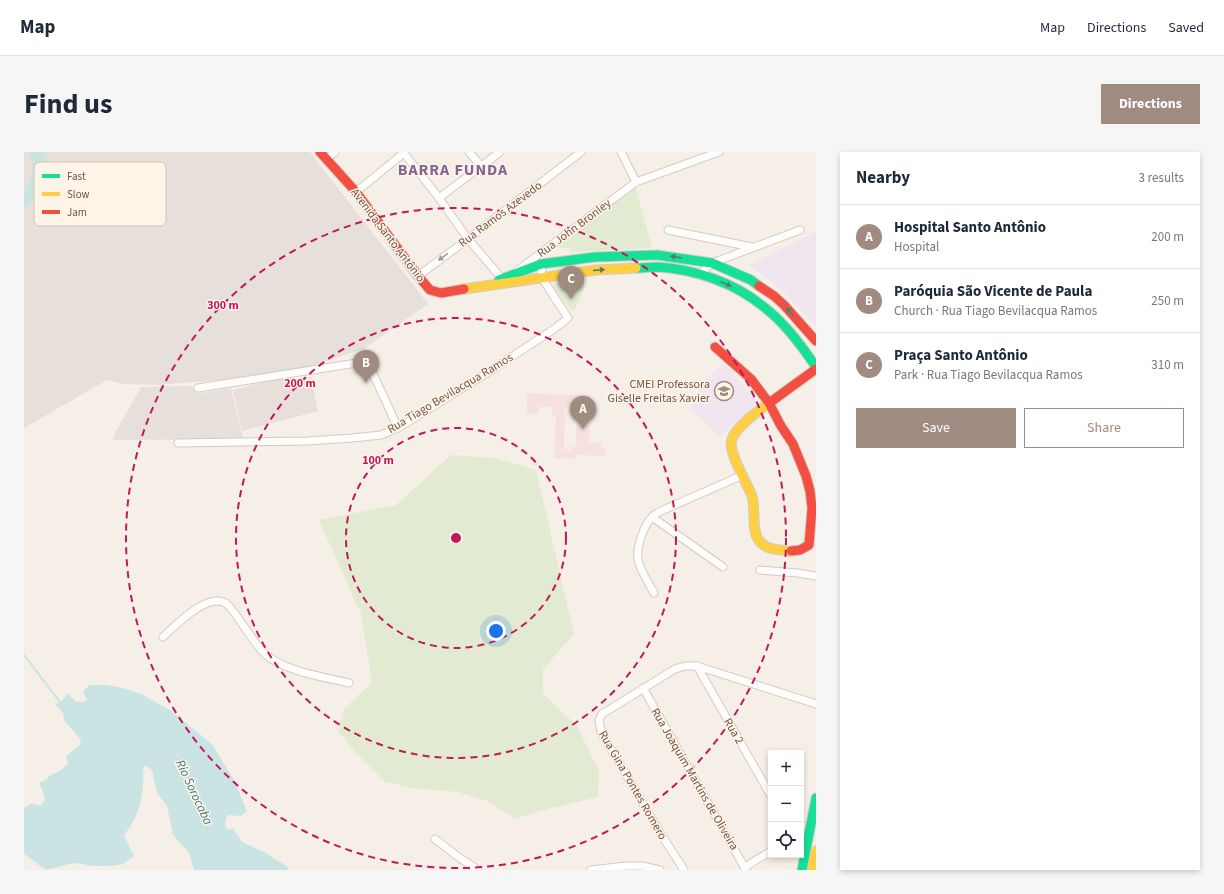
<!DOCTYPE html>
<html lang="en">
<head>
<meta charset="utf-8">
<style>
	body { margin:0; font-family:"Source Sans 3",sans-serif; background:#f6f6f7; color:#1f2937 }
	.controls { position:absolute; right:12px; bottom:12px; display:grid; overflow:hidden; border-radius:0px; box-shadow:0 2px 6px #0003 }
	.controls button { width:36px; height:36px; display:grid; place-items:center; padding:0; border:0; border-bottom:1px solid #e0e1e3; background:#fff; color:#1f2937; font:20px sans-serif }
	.you { position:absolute; left:472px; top:479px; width:14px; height:14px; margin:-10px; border:3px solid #fff; border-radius:50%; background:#1a73e8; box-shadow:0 0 0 6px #1a73e833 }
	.badge { display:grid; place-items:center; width:26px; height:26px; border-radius:50%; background:#9f8b80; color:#fff; font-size:13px; font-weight:700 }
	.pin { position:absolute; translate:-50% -33px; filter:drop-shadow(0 1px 2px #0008) }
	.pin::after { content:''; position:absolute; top:21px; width:14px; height:12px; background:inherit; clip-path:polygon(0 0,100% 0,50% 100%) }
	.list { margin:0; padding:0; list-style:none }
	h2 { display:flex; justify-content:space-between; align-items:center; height:52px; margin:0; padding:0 16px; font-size:17px }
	h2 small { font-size:13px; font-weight:400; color:#747a83 }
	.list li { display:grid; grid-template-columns:26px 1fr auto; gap:12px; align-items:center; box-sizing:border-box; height:64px; padding:0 16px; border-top:1px solid #e0e1e3 }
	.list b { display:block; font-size:15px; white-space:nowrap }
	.list p { margin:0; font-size:13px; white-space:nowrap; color:#747a83 }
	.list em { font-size:13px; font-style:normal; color:#747a83 }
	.actions { display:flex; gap:8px; padding:12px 16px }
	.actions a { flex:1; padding:9px 0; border:1px solid #9f8b80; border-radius:0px; text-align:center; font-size:14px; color:#9f8b80 }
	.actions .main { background:#9f8b80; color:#fff }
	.icon { flex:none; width:22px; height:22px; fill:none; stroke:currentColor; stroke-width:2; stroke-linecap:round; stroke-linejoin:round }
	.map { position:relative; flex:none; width:792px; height:718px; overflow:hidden; border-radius:0px }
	header { display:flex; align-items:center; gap:24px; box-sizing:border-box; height:56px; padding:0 20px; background:#fff; border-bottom:1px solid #e0e1e3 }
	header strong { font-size:19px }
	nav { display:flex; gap:22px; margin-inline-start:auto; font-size:14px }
	.intro { display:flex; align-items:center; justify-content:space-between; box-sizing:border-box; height:96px; padding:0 24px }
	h1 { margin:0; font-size:28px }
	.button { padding:10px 18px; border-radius:0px; background:#9f8b80; color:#fff; font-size:14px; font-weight:700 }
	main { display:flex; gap:24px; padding:0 24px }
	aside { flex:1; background:#fff; border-radius:0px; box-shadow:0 2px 6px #0003 }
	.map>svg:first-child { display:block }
	.industrial { fill:#e7dfd9 }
	.education { fill:#f1e6f0 }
	.medical { fill:#f7e1e0; fill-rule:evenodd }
	.green { fill:#e2ebd2 }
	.water { fill:#cae4e4 }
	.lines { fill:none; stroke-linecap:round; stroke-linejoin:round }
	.stream { stroke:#cae4e4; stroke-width:2 }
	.river { stroke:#cae4e4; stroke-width:13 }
	.street-casing { stroke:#d4cbc5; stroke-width:9 }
	.fast-casing { stroke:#d4cac4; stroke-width:11 }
	.slow-casing { stroke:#d4cac4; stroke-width:11 }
	.jam-casing { stroke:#d4cac4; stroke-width:11 }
	.street { stroke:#fefdfb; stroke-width:7 }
	.fast { stroke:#16e098; stroke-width:9 }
	.slow { stroke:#ffcf43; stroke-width:9 }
	.jam { stroke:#f24e42; stroke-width:9 }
	.oneway { fill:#a99890 }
	.oneway2 { fill:#567f61 }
	.ring { fill:none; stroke:#c2185b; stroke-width:2; stroke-dasharray:7 5 }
	.labels { text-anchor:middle; stroke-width:3; stroke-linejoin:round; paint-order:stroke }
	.street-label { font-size:12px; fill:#715549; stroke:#fef4e7 }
	.poi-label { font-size:12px; fill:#715549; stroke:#fef4e7; text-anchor:end }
	.water-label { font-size:13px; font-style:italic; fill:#41777e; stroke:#fef4e7 }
	.district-label { font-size:16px; font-weight:bold; letter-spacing:1px; fill:#826595; stroke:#fef4e7 }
	.key { fill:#fef4e7; stroke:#d4c4b8; stroke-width:1 }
	.key-label { font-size:11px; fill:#715549 }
	.centre { fill:#c2185b; stroke:#fef4e7; stroke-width:2 }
	.ring-label { font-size:12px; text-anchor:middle; font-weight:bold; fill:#c2185b; stroke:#fef4e7; stroke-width:3; stroke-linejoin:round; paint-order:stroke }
</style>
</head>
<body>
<header>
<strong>Map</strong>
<nav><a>Map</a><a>Directions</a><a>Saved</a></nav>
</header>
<div class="intro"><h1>Find us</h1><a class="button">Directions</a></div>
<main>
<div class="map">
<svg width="792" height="718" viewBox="0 0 792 718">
	<rect width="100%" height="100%" fill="#f5efe7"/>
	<g class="industrial">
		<polygon points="0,0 286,0 404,152 339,197 281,216 221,226 132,233 100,232 83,228 0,276"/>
		<polygon points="264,224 276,229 287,225 294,259 218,279 209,238"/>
		<polygon points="167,234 178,241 207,236 219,287 89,288 91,281 117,235"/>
	</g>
	<g class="education">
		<polygon points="792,80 792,175 759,139 725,113"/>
		<polygon points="700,211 733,248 729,255 696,284 666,257 679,230"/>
	</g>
	<path class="medical" d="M 503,241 L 567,244 L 565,290 L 577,291 L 577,296 L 581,297 L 581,304 L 552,303 L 552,307 L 530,306 L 532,264 L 528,264 L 529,255 L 515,255 L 514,262 L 502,262 ZM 541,256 L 553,256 L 552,295 L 547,295 L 547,298 L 540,297 Z"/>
	<g class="green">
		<polygon points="611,33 628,96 546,100 546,96 534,96 533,91"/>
		<polygon points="558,129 561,134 551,158 548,159 530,137 530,133 531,132"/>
		<polygon points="427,303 471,306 512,318 550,482 519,517 519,541 553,574 575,619 574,645 519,658 491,667 463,649 434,640 388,636 361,630 331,600 314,579 320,557 348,530 337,462 295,368 372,353"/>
	</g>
	<g class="water">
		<path d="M 8,0 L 18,0 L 20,13 L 16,29 L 10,41 L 3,39 C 12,26 12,15 8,0 Z"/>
		<path d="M 65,533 L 82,533 L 99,536 L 117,542 L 146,558 L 188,592 L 210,628 L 223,659 L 217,664 L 203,663 L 201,673 L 204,678 L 209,676 L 218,690 L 240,700 L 264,715 L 265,718 L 170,718 L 165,701 L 149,683 L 143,654 L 133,641 L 128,618 L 123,614 L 119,615 C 121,639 116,664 100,683 L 110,704 L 99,712 L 86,714 L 70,714 L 50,711 L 22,718 L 0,702 L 0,656 L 8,651 L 16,654 C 25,648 18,639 15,631 L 20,629 L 27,623 L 36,619 L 44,612 L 42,604 L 55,594 L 57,588 L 40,568 L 39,561 L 31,552 L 36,550 L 45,541 C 49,549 55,553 63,548 L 59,540 Z"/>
	</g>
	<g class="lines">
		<polyline class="stream" points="0,503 36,550"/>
		<polyline class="river" points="0,50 12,31 16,9 12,0"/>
		<g class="street-casing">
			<g id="street">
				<polyline points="379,0 415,46 444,87 480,129"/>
				<polyline points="445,0 457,14"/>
				<polyline points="597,0 612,30"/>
				<polyline points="302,7 311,0"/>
				<polyline points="332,40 381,0"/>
				<polyline points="415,46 476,0"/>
				<polyline points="644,78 728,95"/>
				<polyline points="494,118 612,30 695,0"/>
				<polyline points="676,122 688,111 776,78"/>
				<polyline points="394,124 444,87 557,0"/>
				<polyline points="174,236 339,210 345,213 374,276"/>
				<polyline points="154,291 284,289 328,286 357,283 374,276 463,221 530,177 544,166 518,126 517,112"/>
				<polyline points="628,365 699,415"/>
				<polyline points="736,418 774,421 792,424"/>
				<path d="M 630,441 C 625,431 616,419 614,407 C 612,396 620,372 629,364 C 631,362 634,361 637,359 L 719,323"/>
				<path d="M 139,485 C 152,473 184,439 203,452 C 208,457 217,470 221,476 C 228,485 234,496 242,503 C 263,520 300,525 325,531"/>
				<polyline points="673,514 747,644"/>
				<polyline points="619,536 722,718"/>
				<polyline points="411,687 433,704 454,718"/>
				<polyline points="721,715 747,699"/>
				<polyline points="567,718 602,714 618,714 636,718"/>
				<polyline points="660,718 635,679 577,580 575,568 578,562 651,517 661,514 673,514 792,552"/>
			</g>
		</g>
		<g class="fast-casing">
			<g id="fast">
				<path d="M 612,116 C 619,116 626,115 633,115 C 671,117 711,131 740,155 C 760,170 778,194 792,215"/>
				<polyline points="475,128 517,112 571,105 633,103 688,111 727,128 735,134"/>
				<polyline points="778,718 792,646"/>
			</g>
		</g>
		<g class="slow-casing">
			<g id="slow">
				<polyline points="440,137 572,118 612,116"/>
				<path d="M 748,249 C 737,257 712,274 708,287 C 703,299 723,331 728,344 C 732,357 727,376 734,387 C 740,398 756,398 767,399"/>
				<polyline points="788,718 792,699"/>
			</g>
		</g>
		<g class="jam-casing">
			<g id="jam">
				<polyline points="296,0 332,40 394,124 406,138 417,141 440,137"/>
				<polyline points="735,134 750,144 760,153 792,189"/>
				<polyline points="691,195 727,227 745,251 757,274 769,292 782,324 786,339 788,356 785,393 776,398 767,399"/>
				<polyline points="748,249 792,217"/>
			</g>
		</g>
		<use href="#street" class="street"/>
		<use href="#fast" class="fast"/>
		<use href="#slow" class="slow"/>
		<use href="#jam" class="jam"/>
	</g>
	<defs><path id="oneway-solid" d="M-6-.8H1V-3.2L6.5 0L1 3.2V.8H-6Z"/></defs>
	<use class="oneway" href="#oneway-solid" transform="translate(419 105) rotate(144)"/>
	<g class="oneway2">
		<use href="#oneway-solid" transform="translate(652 105) rotate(-171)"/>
		<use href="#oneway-solid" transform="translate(575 118) rotate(-4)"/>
		<use href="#oneway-solid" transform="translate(702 132) rotate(24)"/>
		<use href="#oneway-solid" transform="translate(766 160) rotate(-132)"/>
	</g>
	<g class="ring">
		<circle cx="432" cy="386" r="110"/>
		<circle cx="432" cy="386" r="220"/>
		<circle cx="432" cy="386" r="330"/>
	</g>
	<defs>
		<g id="school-ring" transform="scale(1)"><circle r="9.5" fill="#fef4e7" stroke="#9f8b80" stroke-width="1.5"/><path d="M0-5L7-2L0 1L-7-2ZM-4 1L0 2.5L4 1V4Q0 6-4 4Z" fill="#9f8b80"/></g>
	</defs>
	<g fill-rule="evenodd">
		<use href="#school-ring" x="700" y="239"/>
	</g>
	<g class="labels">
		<g class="street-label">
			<text transform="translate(476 62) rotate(-37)" y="4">Rua Ramos Azevedo</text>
			<text transform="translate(550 76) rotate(-37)" y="4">Rua John Bronley</text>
			<text transform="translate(364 83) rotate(53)" y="4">Avenida Santo Antônio</text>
			<text transform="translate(426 241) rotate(-31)" y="4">Rua Tiago Bevilacqua Ramos</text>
			<text transform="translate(710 579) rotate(60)" y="4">Rua 2</text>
			<text transform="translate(671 627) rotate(60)" y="4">Rua Joaquim Martins de Oliveira</text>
			<text transform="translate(609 633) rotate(60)" y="4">Rua Gina Pontes Romero</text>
		</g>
		<g class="poi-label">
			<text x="686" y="236">CMEI Professora<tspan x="686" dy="14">Giselle Freitas Xavier</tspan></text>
		</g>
		<g class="water-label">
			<text transform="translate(171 640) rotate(65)" y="5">Rio Sorocaba</text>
		</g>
		<g class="district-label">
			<text x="429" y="23">BARRA FUNDA</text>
		</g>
	</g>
	<rect x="10" y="10" width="132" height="64" rx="6" class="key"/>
	<rect x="18" y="22" width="18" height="4" fill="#16e098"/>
	<rect x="18" y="40" width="18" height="4" fill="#ffcf43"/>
	<rect x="18" y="58" width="18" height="4" fill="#f24e42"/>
	<g class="key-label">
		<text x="43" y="28">Fast</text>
		<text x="43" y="46">Slow</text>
		<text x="43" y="64">Jam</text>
	</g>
	<circle cx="432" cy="386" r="6" class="centre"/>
	<g class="ring-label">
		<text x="199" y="157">300 m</text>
		<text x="276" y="235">200 m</text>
		<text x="354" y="312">100 m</text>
	</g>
</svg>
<div class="controls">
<button>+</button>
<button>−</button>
<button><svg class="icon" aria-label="locate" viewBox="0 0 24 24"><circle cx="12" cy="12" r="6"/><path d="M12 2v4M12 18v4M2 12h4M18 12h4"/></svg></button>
</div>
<div class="you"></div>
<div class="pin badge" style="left:559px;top:277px">A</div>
<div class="pin badge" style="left:342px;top:231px">B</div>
<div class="pin badge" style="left:547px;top:147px">C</div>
</div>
<aside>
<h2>Nearby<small>3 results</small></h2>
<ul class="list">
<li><span class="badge">A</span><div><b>Hospital Santo Antônio</b><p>Hospital</p></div><em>200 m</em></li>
<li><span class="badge">B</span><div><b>Paróquia São Vicente de Paula</b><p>Church · Rua Tiago Bevilacqua Ramos</p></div><em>250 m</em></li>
<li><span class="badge">C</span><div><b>Praça Santo Antônio</b><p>Park · Rua Tiago Bevilacqua Ramos</p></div><em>310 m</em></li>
</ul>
<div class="actions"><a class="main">Save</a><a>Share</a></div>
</aside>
</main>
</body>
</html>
